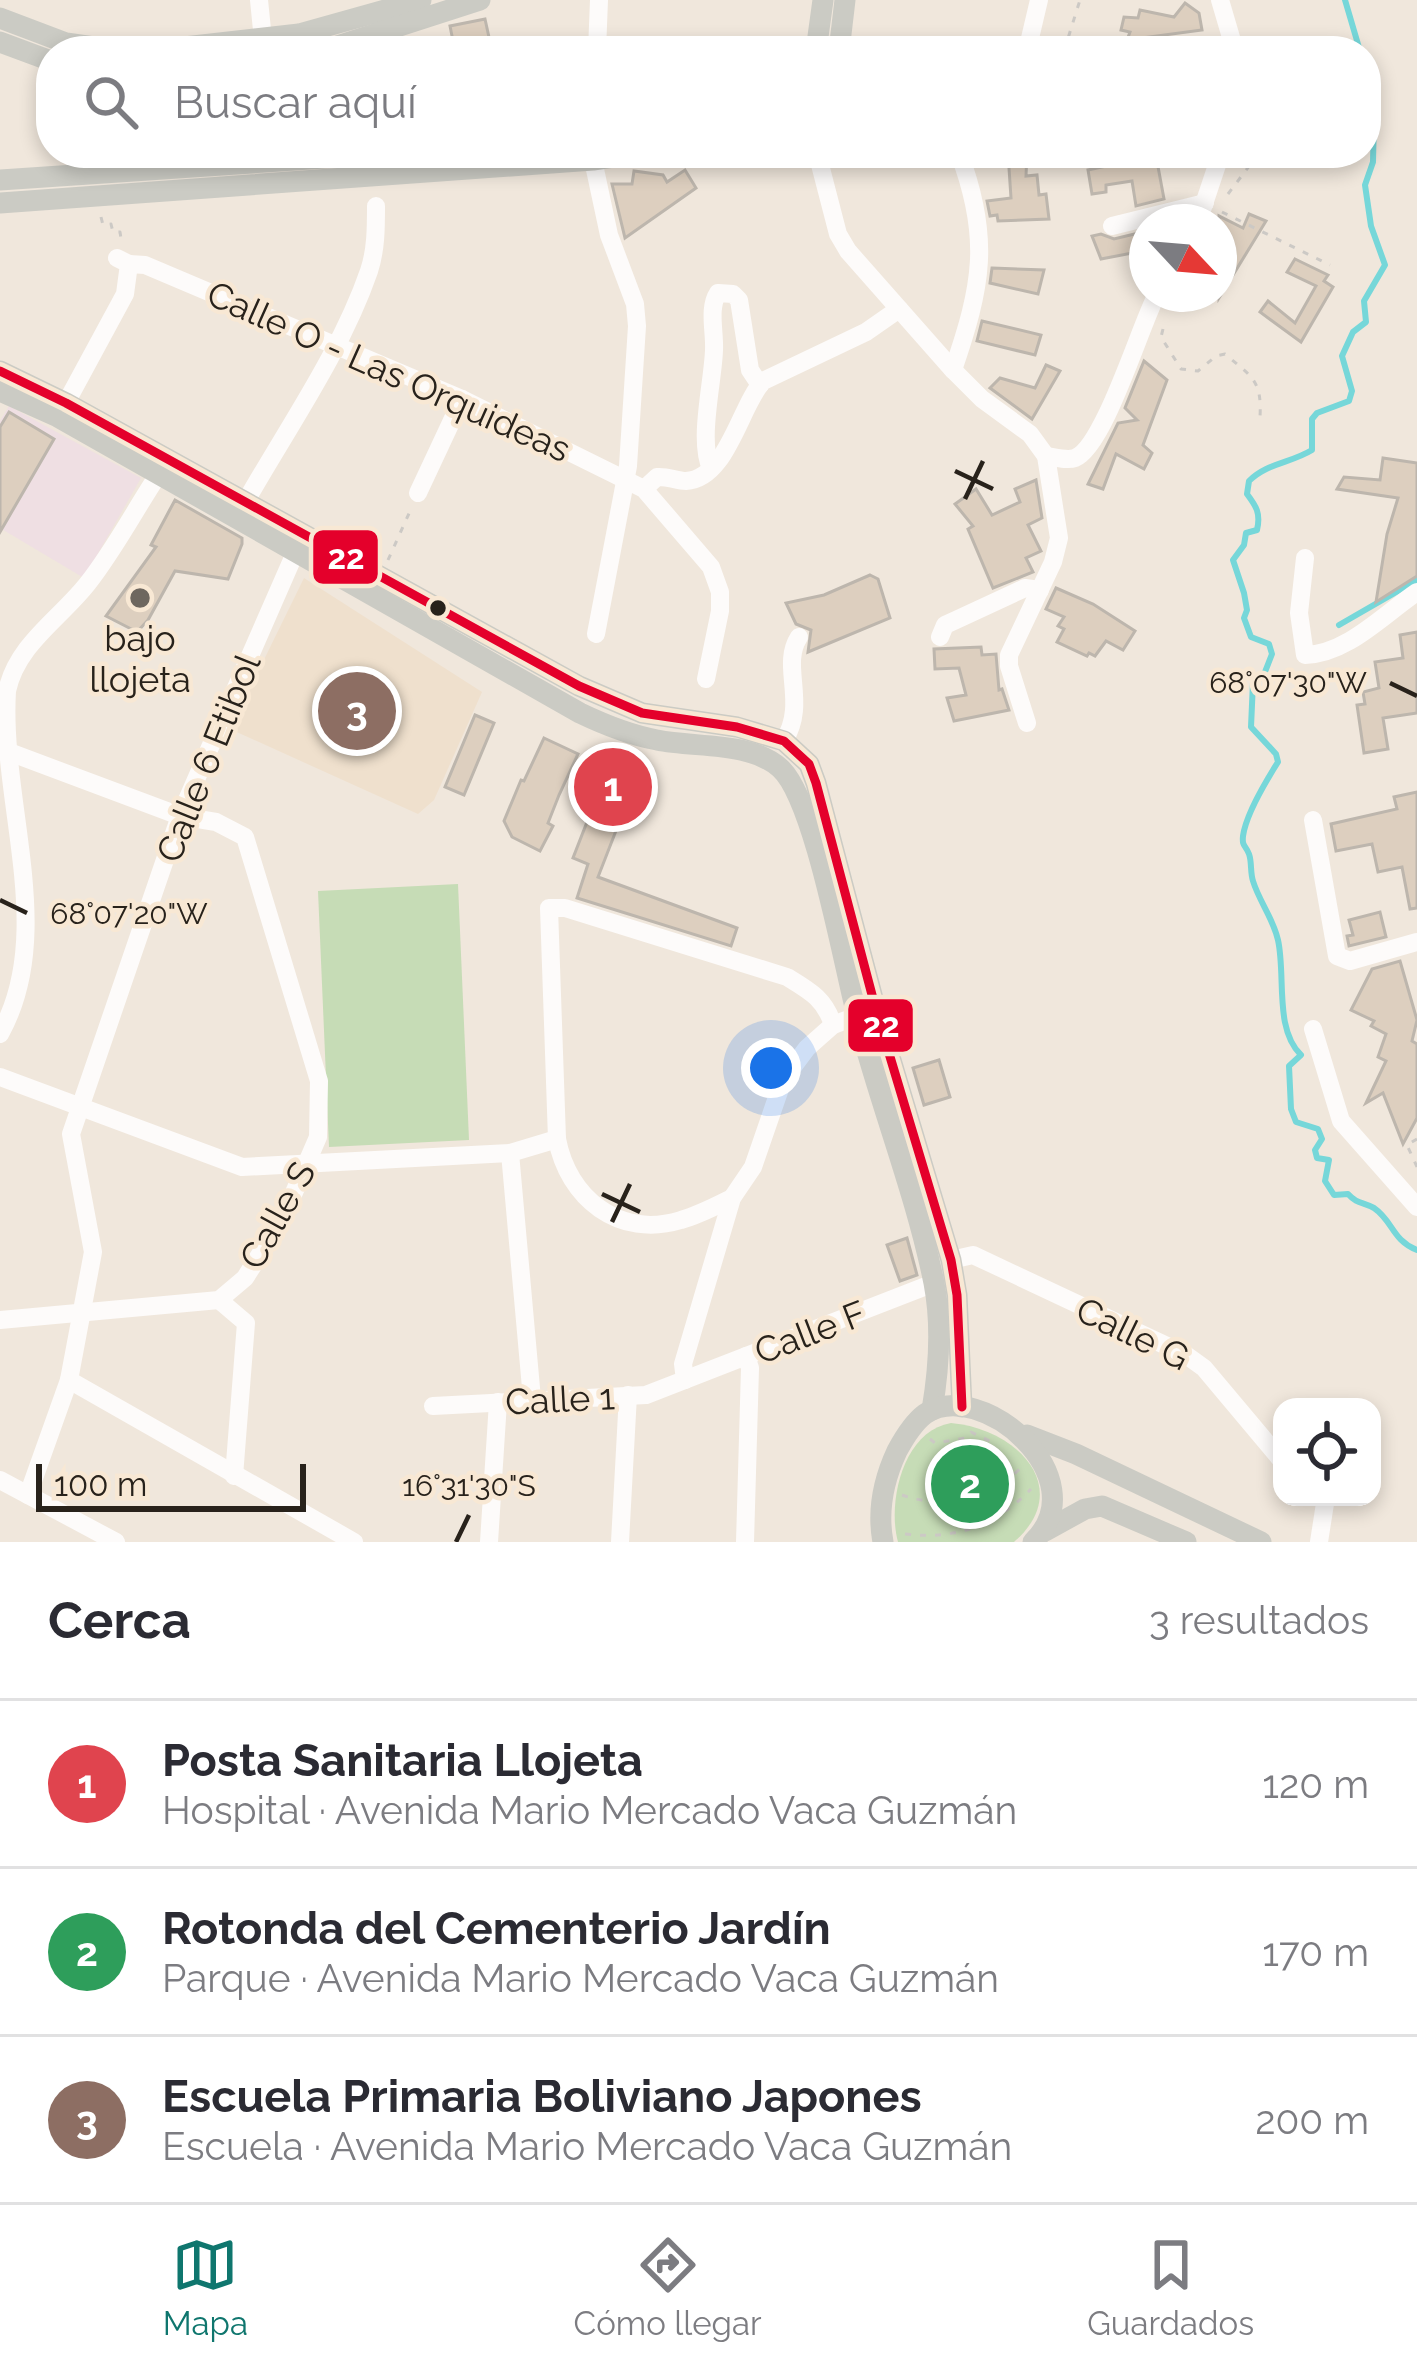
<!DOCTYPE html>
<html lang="es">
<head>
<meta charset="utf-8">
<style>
	body { margin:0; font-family:Raleway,sans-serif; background:#f7f7f7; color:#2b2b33 }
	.controls { position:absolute; right:36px; bottom:36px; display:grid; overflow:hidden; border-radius:24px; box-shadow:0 6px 18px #0003 }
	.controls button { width:108px; height:108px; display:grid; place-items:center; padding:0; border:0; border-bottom:3px solid #e1e1e2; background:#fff; color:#2b2b33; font:60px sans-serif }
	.compass { position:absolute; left:1129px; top:204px; width:108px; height:108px; border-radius:50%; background:#fff; box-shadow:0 6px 18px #0003; rotate:116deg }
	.scale { position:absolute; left:36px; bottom:30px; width:270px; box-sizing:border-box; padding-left:12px; border:6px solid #28221b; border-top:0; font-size:33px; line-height:42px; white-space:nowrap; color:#28221b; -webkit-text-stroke:9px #f8e8d4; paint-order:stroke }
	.you { position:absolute; left:771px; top:1068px; width:42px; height:42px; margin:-30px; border:9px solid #fff; border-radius:50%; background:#1a73e8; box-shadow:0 0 0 18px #1a73e833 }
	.badge { display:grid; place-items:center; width:78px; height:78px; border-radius:50%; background:#0f766e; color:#fff; font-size:39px; font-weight:700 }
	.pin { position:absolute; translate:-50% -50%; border:6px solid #fff; box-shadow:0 3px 12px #0006 }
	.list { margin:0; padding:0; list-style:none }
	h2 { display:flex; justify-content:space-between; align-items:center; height:156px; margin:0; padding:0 48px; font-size:51px }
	h2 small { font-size:39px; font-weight:400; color:#7c7c81 }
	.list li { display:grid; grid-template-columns:78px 1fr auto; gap:36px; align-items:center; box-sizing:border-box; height:168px; padding:0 48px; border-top:3px solid #e1e1e2 }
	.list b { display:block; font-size:45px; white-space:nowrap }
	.list p { margin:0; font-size:39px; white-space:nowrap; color:#7c7c81 }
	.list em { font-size:39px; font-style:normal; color:#7c7c81 }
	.icon { flex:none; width:66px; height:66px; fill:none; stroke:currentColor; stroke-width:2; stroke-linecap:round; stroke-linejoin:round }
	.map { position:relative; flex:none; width:1417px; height:1542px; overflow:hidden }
	.search { position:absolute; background:#fff; box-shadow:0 6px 18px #0003; left:36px; right:36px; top:36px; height:132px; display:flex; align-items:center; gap:30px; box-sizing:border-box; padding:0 42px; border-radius:48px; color:#7c7c81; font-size:45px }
	.sheet { height:660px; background:#fff }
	nav { display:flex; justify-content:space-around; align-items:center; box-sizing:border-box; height:168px; border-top:3px solid #e1e1e2; background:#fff; font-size:33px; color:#7c7c81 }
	nav a { display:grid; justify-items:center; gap:6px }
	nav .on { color:#0f766e }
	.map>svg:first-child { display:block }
	.industrial { fill:#efdfe3 }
	.built { fill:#efe0cd }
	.green { fill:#c6dcb6 }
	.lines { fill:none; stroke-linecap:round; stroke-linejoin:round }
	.stream { stroke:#76d7d9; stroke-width:6 }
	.building { fill:#ddcfbf; stroke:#bdb6ad; stroke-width:3 }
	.path { stroke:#ccc9c5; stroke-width:3; stroke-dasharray:6 9; stroke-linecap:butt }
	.minor { stroke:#fdfbfa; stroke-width:18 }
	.major { stroke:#cbcbc4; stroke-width:21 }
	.bus-1-casing { stroke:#f8e8d4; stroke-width:18 }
	.bus-1 { stroke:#e4002b; stroke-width:9 }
	.ticks { fill:none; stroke:#28221b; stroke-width:4.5 }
	.poi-dot { fill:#6e675f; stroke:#f8e8d4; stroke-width:4.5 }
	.bus-dot { fill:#28221b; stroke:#f8e8d4; stroke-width:4.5 }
	.labels { text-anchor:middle; stroke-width:9; stroke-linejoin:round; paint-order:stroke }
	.street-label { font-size:36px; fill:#28221b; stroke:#f8e8d4 }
	.poi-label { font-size:36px; fill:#28221b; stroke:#f8e8d4 }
	.ticks-label { font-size:30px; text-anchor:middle; fill:#28221b; stroke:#f8e8d4; stroke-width:9; stroke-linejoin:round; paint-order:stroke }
	.line-badge { stroke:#f8e8d4; stroke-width:4.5 }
	.badge-label { font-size:33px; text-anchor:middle; font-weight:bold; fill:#fff }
</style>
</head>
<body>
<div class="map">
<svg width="1417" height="1542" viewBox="0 0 1417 1542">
	<rect width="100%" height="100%" fill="#f0e7dc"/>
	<polygon class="industrial" points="9,406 141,478 84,578 0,528 0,421"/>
	<polygon class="built" points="304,578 482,692 434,800 418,814 230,729"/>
	<g class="green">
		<polygon points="458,884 469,1140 329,1147 318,891"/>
		<path d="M 951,1423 C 1015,1428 1076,1488 1014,1542 L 898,1542 C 887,1502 903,1431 951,1423 Z"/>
	</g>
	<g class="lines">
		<g class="stream">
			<polyline points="1345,0 1360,51"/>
			<path d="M 1366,89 L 1374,118 L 1373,162 L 1365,185 L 1371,226 L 1385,265 L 1364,301 L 1366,322 L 1353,332 L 1342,356 L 1352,391 L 1349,401 L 1317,413 L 1312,419 L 1312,450 C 1291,463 1267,463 1249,481 L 1247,494 C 1256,506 1261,513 1257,530 L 1246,533 L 1244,545 L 1233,560 L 1244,593 L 1247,610 L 1244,618 L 1251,637 L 1269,644 L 1272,654 L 1263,677 L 1253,682 L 1251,727 L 1276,754 L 1278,762 C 1266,781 1246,814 1243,836 C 1242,847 1245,844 1249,854 C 1252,862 1250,872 1253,881 C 1259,901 1273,918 1278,940 C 1286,976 1274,1029 1301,1055 L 1289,1066 L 1291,1109 L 1296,1122 L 1318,1129 L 1322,1139 L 1315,1150 L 1317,1158 L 1329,1160 L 1325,1181 L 1334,1195 L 1348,1194 C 1357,1204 1363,1202 1374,1208 C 1393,1221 1392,1240 1417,1250"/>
			<polyline points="1339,625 1417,580"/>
		</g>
	</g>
	<g class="building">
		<polygon points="1185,3 1199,13 1202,30 1127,40 1130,32 1121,30 1124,17 1138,18 1140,10 1174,17"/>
		<polygon points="485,19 492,51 455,51 450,26"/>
		<polygon points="1008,153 1027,153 1026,176 1037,175 1039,195 1046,194 1049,219 998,221 997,215 990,216 987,201 1011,198"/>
		<polygon points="1114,153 1156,156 1164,199 1136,206 1132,181 1106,185 1106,192 1092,194 1088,170 1115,164"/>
		<polygon points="685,170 696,188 625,238 612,184 632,184 634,171 663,175 667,182"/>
		<polygon points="1249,214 1266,221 1219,298 1219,216 1243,228"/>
		<polygon points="1147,231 1147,259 1132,260 1132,253 1101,259 1092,236 1101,234 1114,239"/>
		<polygon points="1295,259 1328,275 1324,281 1333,287 1301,342 1260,312 1268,301 1295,323 1316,286 1287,272"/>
		<polygon points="992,268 1044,270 1038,294 990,283"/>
		<polygon points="982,321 1041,335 1035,355 977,341"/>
		<polygon points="1144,361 1167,380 1143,445 1152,453 1144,469 1116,454 1103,489 1088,484 1118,423 1137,420 1125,408"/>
		<polygon points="1046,365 1060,371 1032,419 990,388 1000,378 1035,388"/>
		<polygon points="9,412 54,439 0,532 0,427"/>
		<polygon points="1383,458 1417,463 1417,576 1376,602 1387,534 1398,498 1337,489 1344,477 1380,480"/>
		<polygon points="1036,480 1042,518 1028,525 1041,551 1026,558 1033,572 993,588 968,529 973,526 955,504 976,489 992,515 1020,502 1015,489"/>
		<polygon points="175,500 242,538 242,544 228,579 175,571 148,620 137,632 106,616 156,547 151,545"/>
		<polygon points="870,575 878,579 890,618 808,652 811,630 796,624 786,603 824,595"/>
		<polygon points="1056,588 1093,604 1135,631 1123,650 1106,641 1095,656 1089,653 1087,656 1057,642 1064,629 1058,626 1064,617 1046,609"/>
		<polygon points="1417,632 1417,713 1383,718 1388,749 1364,753 1357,705 1365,704 1363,692 1379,688 1375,662 1403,658 1400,635"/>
		<polygon points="981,647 982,655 996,654 999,690 1002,689 1009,710 954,721 947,698 966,695 959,668 935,669 934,649"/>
		<polygon points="475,715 494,723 464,795 445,787"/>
		<polygon points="544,738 578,754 559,795 548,823 553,826 540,851 512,837 504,821 521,780 524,781"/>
		<polygon points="610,763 638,774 598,877 737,928 731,946 577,898 588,864 573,858"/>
		<polygon points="1417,792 1417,908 1410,909 1402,867 1378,872 1372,844 1336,851 1331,824 1397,809 1394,797"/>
		<polygon points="1380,912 1386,937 1349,946 1347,936 1353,935 1349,920"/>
		<polygon points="1400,961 1417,1020 1412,1041 1417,1044 1417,1118 1403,1144 1383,1093 1366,1103 1386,1061 1378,1057 1386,1034 1371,1026 1374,1021 1351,1010 1372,969"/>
		<polygon points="939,1060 950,1097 924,1105 913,1068"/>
		<polygon points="907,1238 917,1275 900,1281 887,1245"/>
	</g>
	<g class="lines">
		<g class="path">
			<polyline points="1064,51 1080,0"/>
			<polyline points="1228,194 1259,153"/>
			<polyline points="1222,212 1330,265"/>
			<polyline points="101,217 103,225 111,224 113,232 120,232 121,238"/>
			<path d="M 1163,329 L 1161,337 L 1181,369 L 1198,371 L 1216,356 L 1225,354 C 1252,377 1262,380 1260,417"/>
			<polyline points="388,560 411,509"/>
			<polyline points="1417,1139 1407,1145 1417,1167"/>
			<polyline points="930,1439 935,1443 966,1438 971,1432 996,1444"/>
			<path d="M 902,1495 C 945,1510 986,1499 1020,1469"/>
			<path d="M 905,1534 C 956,1540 995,1526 1031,1489"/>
		</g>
		<g class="minor">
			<polyline points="259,0 263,40"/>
			<polyline points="1220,0 1235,51"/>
			<polyline points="597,51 599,0"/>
			<polyline points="1027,51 1039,0"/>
			<polyline points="817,153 838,234 848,251 953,370 982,399 1030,434 1046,456 1059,538 1053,562 1009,655 1009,666 1027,723"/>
			<polyline points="593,160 609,235 635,304 637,326 628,466 596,634"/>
			<polyline points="1198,222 1221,153"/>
			<polyline points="1112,226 1205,203"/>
			<polyline points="129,264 145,265 462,399 644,489 711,567 720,592 720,611 706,679"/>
			<path d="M 953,370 C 982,286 991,238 959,153"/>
			<polyline points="66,403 125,294 129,264 117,258"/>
			<path d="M 1046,456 C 1054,457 1067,461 1075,458 C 1104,447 1140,326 1157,294"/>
			<path d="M 711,468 C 698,441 713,382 714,350 C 715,332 708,308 718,293 L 733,294 L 739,300 L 750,370 L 760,385"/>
			<path d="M 644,489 L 657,477 C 667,476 677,481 686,481 C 727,479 740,406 763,381 L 866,332 L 899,309"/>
			<polyline points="418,493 462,399"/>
			<path d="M 246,501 C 288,427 341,352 369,271 C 376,250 376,228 376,206"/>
			<path d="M 1305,558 L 1299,613 L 1305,655 C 1347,654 1383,615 1417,592"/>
			<polyline points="940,637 945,625 956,620 1025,588 1040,590"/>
			<path d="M 784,741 C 808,702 780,666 799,637"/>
			<polyline points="1313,820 1337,956 1350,961 1417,942"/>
			<polyline points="1313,1029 1341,1121 1417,1207"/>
			<path d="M 0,1034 C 57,932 0,804 7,691 C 17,644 60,619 88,583 C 114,550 135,510 158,475"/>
			<polyline points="0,1077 242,1167 510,1153 557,1139"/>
			<polyline points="510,1153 532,1399"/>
			<path d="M 732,1198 C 716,1206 699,1215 681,1220 C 619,1239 568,1198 557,1139 L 549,908 L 565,908 L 787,977 C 810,991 825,999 833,1025"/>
			<polyline points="951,1260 973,1255 1186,1355 1204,1368 1282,1461"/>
			<polyline points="219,1300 246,1323 234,1476"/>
			<polyline points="0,1320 219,1300 245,1278 283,1218 318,1137 319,1081 245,837 216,822 180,816 1,749"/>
			<polyline points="69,1380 354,1542"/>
			<polyline points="685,1380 683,1364 732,1198 753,1167 783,1080 807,1048 833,1025 857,1016"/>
			<polyline points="433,1406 646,1395 934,1283"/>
			<polyline points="0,1480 116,1542"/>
			<polyline points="28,1495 69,1380 93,1252 71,1134 180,816 295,553"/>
			<polyline points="489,1542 498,1402"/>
			<polyline points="620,1542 628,1395"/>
			<polyline points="745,1542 750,1368 746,1356"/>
			<polyline points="1319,1542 1326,1497"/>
		</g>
		<g class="major">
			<polyline points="0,18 66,43 122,51"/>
			<polyline points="0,42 51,61"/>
			<polyline points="149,51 299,34 421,0"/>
			<polyline points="322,51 480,0"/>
			<polyline points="816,51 823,0"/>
			<polyline points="839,51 845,0"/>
			<polyline points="0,180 399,153"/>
			<polyline points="0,203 593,160 641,153"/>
			<polyline points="0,371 66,403 579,686 642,713 737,727 784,741 809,764 816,783 876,1010 951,1260 957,1295 962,1407"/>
			<path d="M 0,391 L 58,417 L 580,713 C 605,725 630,735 657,740 C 695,748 750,741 780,768 C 815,799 844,967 858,1019 C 881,1107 916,1194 934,1283 C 942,1325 939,1369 932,1410"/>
			<polyline points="1027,1435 1076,1454 1261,1542"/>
			<polyline points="1045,1531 1085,1509 1102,1506 1186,1542"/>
			<path d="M 883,1542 C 877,1510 883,1481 897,1451 C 904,1438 913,1423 925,1414 C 980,1376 1099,1478 1033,1542"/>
		</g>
		<g class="bus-1-casing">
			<polyline id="bus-1" points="0,371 66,403 579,686 642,713 737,727 784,741 809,764 816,783 876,1010 951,1260 957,1295 962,1407"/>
		</g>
		<use href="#bus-1" class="bus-1"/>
	</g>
	<path class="ticks" d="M 955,471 L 993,489M 965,499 L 983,461M 1390,683 L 1417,696M 0,900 L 27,913M 602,1194 L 640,1212M 612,1222 L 630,1184M 456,1542 L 469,1515"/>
	<circle class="poi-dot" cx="140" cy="598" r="12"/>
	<circle class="bus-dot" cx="438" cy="608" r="10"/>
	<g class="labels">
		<g class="street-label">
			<text transform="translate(389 371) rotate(24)" y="13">Calle O - Las Orquideas</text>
			<text transform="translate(208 758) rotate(-68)" y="13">Calle 6 Etibol</text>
			<text transform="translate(277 1215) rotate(-61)" y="13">Calle S</text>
			<text transform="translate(810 1332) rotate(-21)" y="13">Calle F</text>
			<text transform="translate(1133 1333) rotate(26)" y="13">Calle G</text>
			<text transform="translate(560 1399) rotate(-3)" y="13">Calle 1</text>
		</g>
		<g class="poi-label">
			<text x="140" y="651">bajo<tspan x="140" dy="41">llojeta</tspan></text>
		</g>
	</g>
	<g class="ticks-label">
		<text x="1288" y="693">68°07'30"W</text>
		<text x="129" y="924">68°07'20"W</text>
		<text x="469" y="1496">16°31'30"S</text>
	</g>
	<g class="line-badge">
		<rect x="311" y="528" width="69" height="58" rx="12" fill="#e4002b"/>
		<rect x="846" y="997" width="69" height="57" rx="12" fill="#e4002b"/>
	</g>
	<g class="badge-label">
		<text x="346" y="569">22</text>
		<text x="881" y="1037">22</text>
	</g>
</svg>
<div class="controls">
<button><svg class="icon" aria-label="locate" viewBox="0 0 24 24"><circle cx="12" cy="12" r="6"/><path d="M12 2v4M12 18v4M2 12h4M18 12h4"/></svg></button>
</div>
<svg class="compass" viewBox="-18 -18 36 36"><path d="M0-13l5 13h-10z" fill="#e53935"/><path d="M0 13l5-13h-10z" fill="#7c7c81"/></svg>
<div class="scale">100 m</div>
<div class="you"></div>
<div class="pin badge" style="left:613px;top:787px;background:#e0444e">1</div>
<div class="pin badge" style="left:970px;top:1484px;background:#2e9e5b">2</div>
<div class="pin badge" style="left:357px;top:711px;background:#8d6e63">3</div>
<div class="search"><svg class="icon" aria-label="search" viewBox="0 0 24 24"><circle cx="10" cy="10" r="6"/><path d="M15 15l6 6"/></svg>Buscar aquí</div>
</div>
<section class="sheet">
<h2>Cerca<small>3 resultados</small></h2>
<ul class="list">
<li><span class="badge" style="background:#e0444e">1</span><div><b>Posta Sanitaria Llojeta</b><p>Hospital · Avenida Mario Mercado Vaca Guzmán</p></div><em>120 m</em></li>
<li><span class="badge" style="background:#2e9e5b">2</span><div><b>Rotonda del Cementerio Jardín</b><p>Parque · Avenida Mario Mercado Vaca Guzmán</p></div><em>170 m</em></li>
<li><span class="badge" style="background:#8d6e63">3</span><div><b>Escuela Primaria Boliviano Japones</b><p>Escuela · Avenida Mario Mercado Vaca Guzmán</p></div><em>200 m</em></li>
</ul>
</section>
<nav>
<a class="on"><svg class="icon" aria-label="map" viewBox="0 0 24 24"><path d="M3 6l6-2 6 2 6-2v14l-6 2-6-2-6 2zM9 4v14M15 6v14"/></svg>Mapa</a>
<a><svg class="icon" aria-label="directions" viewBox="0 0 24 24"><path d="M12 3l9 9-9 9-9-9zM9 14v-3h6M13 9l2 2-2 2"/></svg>Cómo llegar</a>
<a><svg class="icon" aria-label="saved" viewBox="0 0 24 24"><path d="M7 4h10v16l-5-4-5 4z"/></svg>Guardados</a>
</nav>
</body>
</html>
